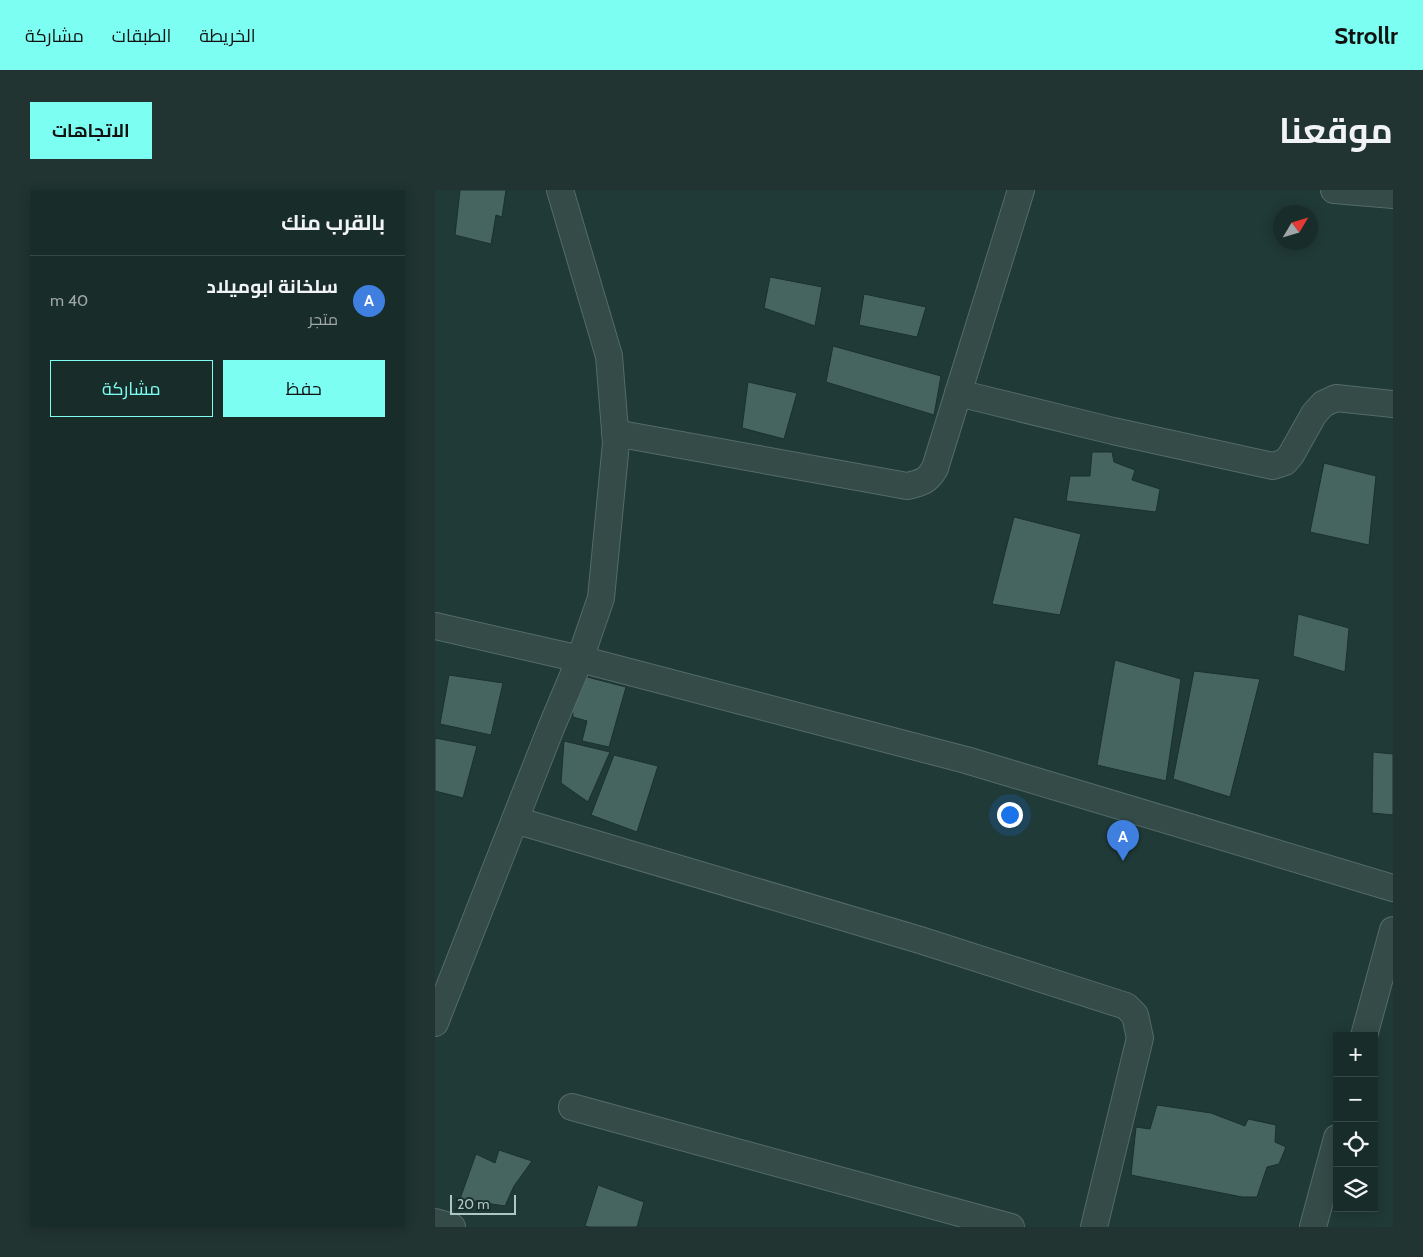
<!DOCTYPE html>
<html lang="ar">
<head>
<meta charset="utf-8">
<style>
	body { margin:0; font-family:Cabin,Cairo,sans-serif; background:#213431; color:#f1f3f6; direction:rtl }
	.controls { position:absolute; right:15px; bottom:15px; display:grid; overflow:hidden; border-radius:0px; box-shadow:0 2px 12px #0003 }
	.controls button { width:45px; height:45px; display:grid; place-items:center; padding:0; border:0; border-bottom:1px solid #364846; background:#182c29; color:#f1f3f6; font:25px sans-serif }
	.compass { position:absolute; left:838px; top:15px; width:45px; height:45px; border-radius:50%; background:#182c29; box-shadow:0 2px 12px #0003; rotate:52deg }
	.scale { position:absolute; left:15px; bottom:12px; width:66px; box-sizing:border-box; padding-left:5px; border:2px solid #aec7c5; border-top:0; font-size:14px; line-height:18px; white-space:nowrap; color:#aec7c5; -webkit-text-stroke:4px #192f2d; paint-order:stroke }
	.you { position:absolute; left:574px; top:624px; width:18px; height:18px; margin:-12px; border:4px solid #fff; border-radius:50%; background:#1a73e8; box-shadow:0 0 0 8px #1a73e833 }
	.badge { display:grid; place-items:center; width:32px; height:32px; border-radius:50%; background:#7dfef2; color:#fff; font-size:16px; font-weight:700 }
	.pin { position:absolute; translate:-50% -41px; filter:drop-shadow(0 1px 2px #0008) }
	.pin::after { content:''; position:absolute; top:26px; width:18px; height:15px; background:inherit; clip-path:polygon(0 0,100% 0,50% 100%) }
	.list { margin:0; padding:0; list-style:none }
	h2 { display:flex; justify-content:space-between; align-items:center; height:65px; margin:0; padding:0 20px; font-size:21px }
	h2 small { font-size:16px; font-weight:400; color:#9fa7a8 }
	.list li { display:grid; grid-template-columns:32px 1fr auto; gap:15px; align-items:center; box-sizing:border-box; height:90px; padding:0 20px; border-top:1px solid #364846 }
	.list b { display:block; font-size:19px; white-space:nowrap }
	.list p { margin:0; font-size:16px; white-space:nowrap; color:#9fa7a8 }
	.list em { font-size:16px; font-style:normal; color:#9fa7a8 }
	.actions { display:flex; gap:10px; padding:15px 20px }
	.actions a { flex:1; padding:11px 0; border:1px solid #7dfef2; border-radius:0px; text-align:center; font-size:18px; color:#7dfef2 }
	.actions .main { background:#7dfef2; color:#111 }
	.icon { flex:none; width:28px; height:28px; fill:none; stroke:currentColor; stroke-width:2; stroke-linecap:round; stroke-linejoin:round }
	.map { position:relative; flex:none; width:958px; height:1037px; overflow:hidden; direction:ltr; border-radius:0px }
	header { display:flex; align-items:center; gap:30px; box-sizing:border-box; height:70px; padding:0 25px; background:#7dfef2; color:#111 }
	header strong { font-size:24px }
	nav { display:flex; gap:28px; margin-inline-start:auto; font-size:18px }
	.intro { display:flex; align-items:center; justify-content:space-between; box-sizing:border-box; height:120px; padding:0 30px }
	h1 { margin:0; font-size:35px }
	.button { padding:12px 22px; border-radius:0px; background:#7dfef2; color:#111; font-size:18px; font-weight:700 }
	main { display:flex; gap:30px; padding:0 30px }
	aside { flex:1; background:#182c29; border-radius:0px; box-shadow:0 2px 12px #0003 }
	.map>svg:first-child { display:block }
	.building { fill:#466561; stroke:#1b312f }
	.lines { fill:none; stroke-linecap:round; stroke-linejoin:round }
	.street-casing { stroke:#546b69; stroke-width:28 }
	.street { stroke:#344b48; stroke-width:26 }
</style>
</head>
<body>
<header>
<strong>Strollr</strong>
<nav><a>الخريطة</a><a>الطبقات</a><a>مشاركة</a></nav>
</header>
<div class="intro"><h1>موقعنا</h1><a class="button">الاتجاهات</a></div>
<main>
<div class="map">
<svg width="958" height="1037" viewBox="0 0 958 1037">
	<rect width="100%" height="100%" fill="#203a37"/>
	<g class="building">
		<polygon points="25,0 71,0 67,27 61,25 56,54 20,45"/>
		<polygon points="335,87 387,97 380,136 329,118"/>
		<polygon points="429,104 491,117 482,147 424,135"/>
		<polygon points="398,156 506,186 499,225 391,192"/>
		<polygon points="313,192 362,203 349,249 307,238"/>
		<polygon points="657,262 677,262 679,272 700,280 697,290 725,299 721,322 631,311 635,286 655,286"/>
		<polygon points="889,273 941,286 934,355 875,342"/>
		<polygon points="579,327 646,344 625,425 557,414"/>
		<polygon points="863,424 914,438 910,482 858,466"/>
		<polygon points="680,470 746,489 731,591 662,575"/>
		<polygon points="759,481 825,489 795,607 738,589"/>
		<polygon points="14,485 68,493 56,545 5,534"/>
		<polygon points="152,487 191,497 174,557 147,551 152,531 138,527 137,507"/>
		<polygon points="0,548 42,556 28,608 0,601"/>
		<polygon points="129,551 175,562 153,612 126,593"/>
		<polygon points="938,562 958,564 958,625 937,623"/>
		<polygon points="179,565 223,576 202,642 156,625"/>
		<polygon points="722,915 776,923 810,936 813,929 841,935 840,952 851,957 844,974 832,977 822,1007 807,1007 696,985 701,937 715,939"/>
		<polygon points="64,960 97,971 79,996 70,1016 25,1009 41,964 60,973"/>
		<polygon points="163,995 209,1012 202,1037 154,1037 150,1036"/>
	</g>
	<g class="lines">
		<g class="street-casing">
			<g id="street">
				<polyline points="899,0 958,5"/>
				<polyline points="523,203 678,241 838,276 850,272 856,265 879,224 888,214 901,208 958,214"/>
				<path d="M 180,243 L 472,296 C 486,293 493,291 500,278 L 586,0"/>
				<polyline points="0,436 145,469 531,570 958,698"/>
				<polyline points="80,630 485,750 691,816 700,825 705,848 659,1037"/>
				<polyline points="0,833 116,538 145,469 166,408 181,253 174,166 125,0"/>
				<polyline points="929,846 958,740"/>
				<polyline points="137,917 576,1037"/>
				<polyline points="0,1032 17,1037"/>
				<polyline points="878,1037 902,948"/>
			</g>
		</g>
		<use href="#street" class="street"/>
	</g>
</svg>
<div class="controls">
<button>+</button>
<button>−</button>
<button><svg class="icon" aria-label="locate" viewBox="0 0 24 24"><circle cx="12" cy="12" r="6"/><path d="M12 2v4M12 18v4M2 12h4M18 12h4"/></svg></button>
<button><svg class="icon" aria-label="layers" viewBox="0 0 24 24"><path d="M12 4l9 5-9 5-9-5zM3 14l9 5 9-5"/></svg></button>
</div>
<svg class="compass" viewBox="-18 -18 36 36"><path d="M0-13l5 13h-10z" fill="#e53935"/><path d="M0 13l5-13h-10z" fill="#9fa7a8"/></svg>
<div class="scale">20 m</div>
<div class="you"></div>
<div class="pin badge" style="left:688px;top:671px;background:#3f7fe0">A</div>
</div>
<aside>
<h2>بالقرب منك<small></small></h2>
<ul class="list">
<li><span class="badge" style="background:#3f7fe0">A</span><div><b>سلخانة ابوميلاد</b><p>متجر</p></div><em>40 m</em></li>
</ul>
<div class="actions"><a class="main">حفظ</a><a>مشاركة</a></div>
</aside>
</main>
</body>
</html>
